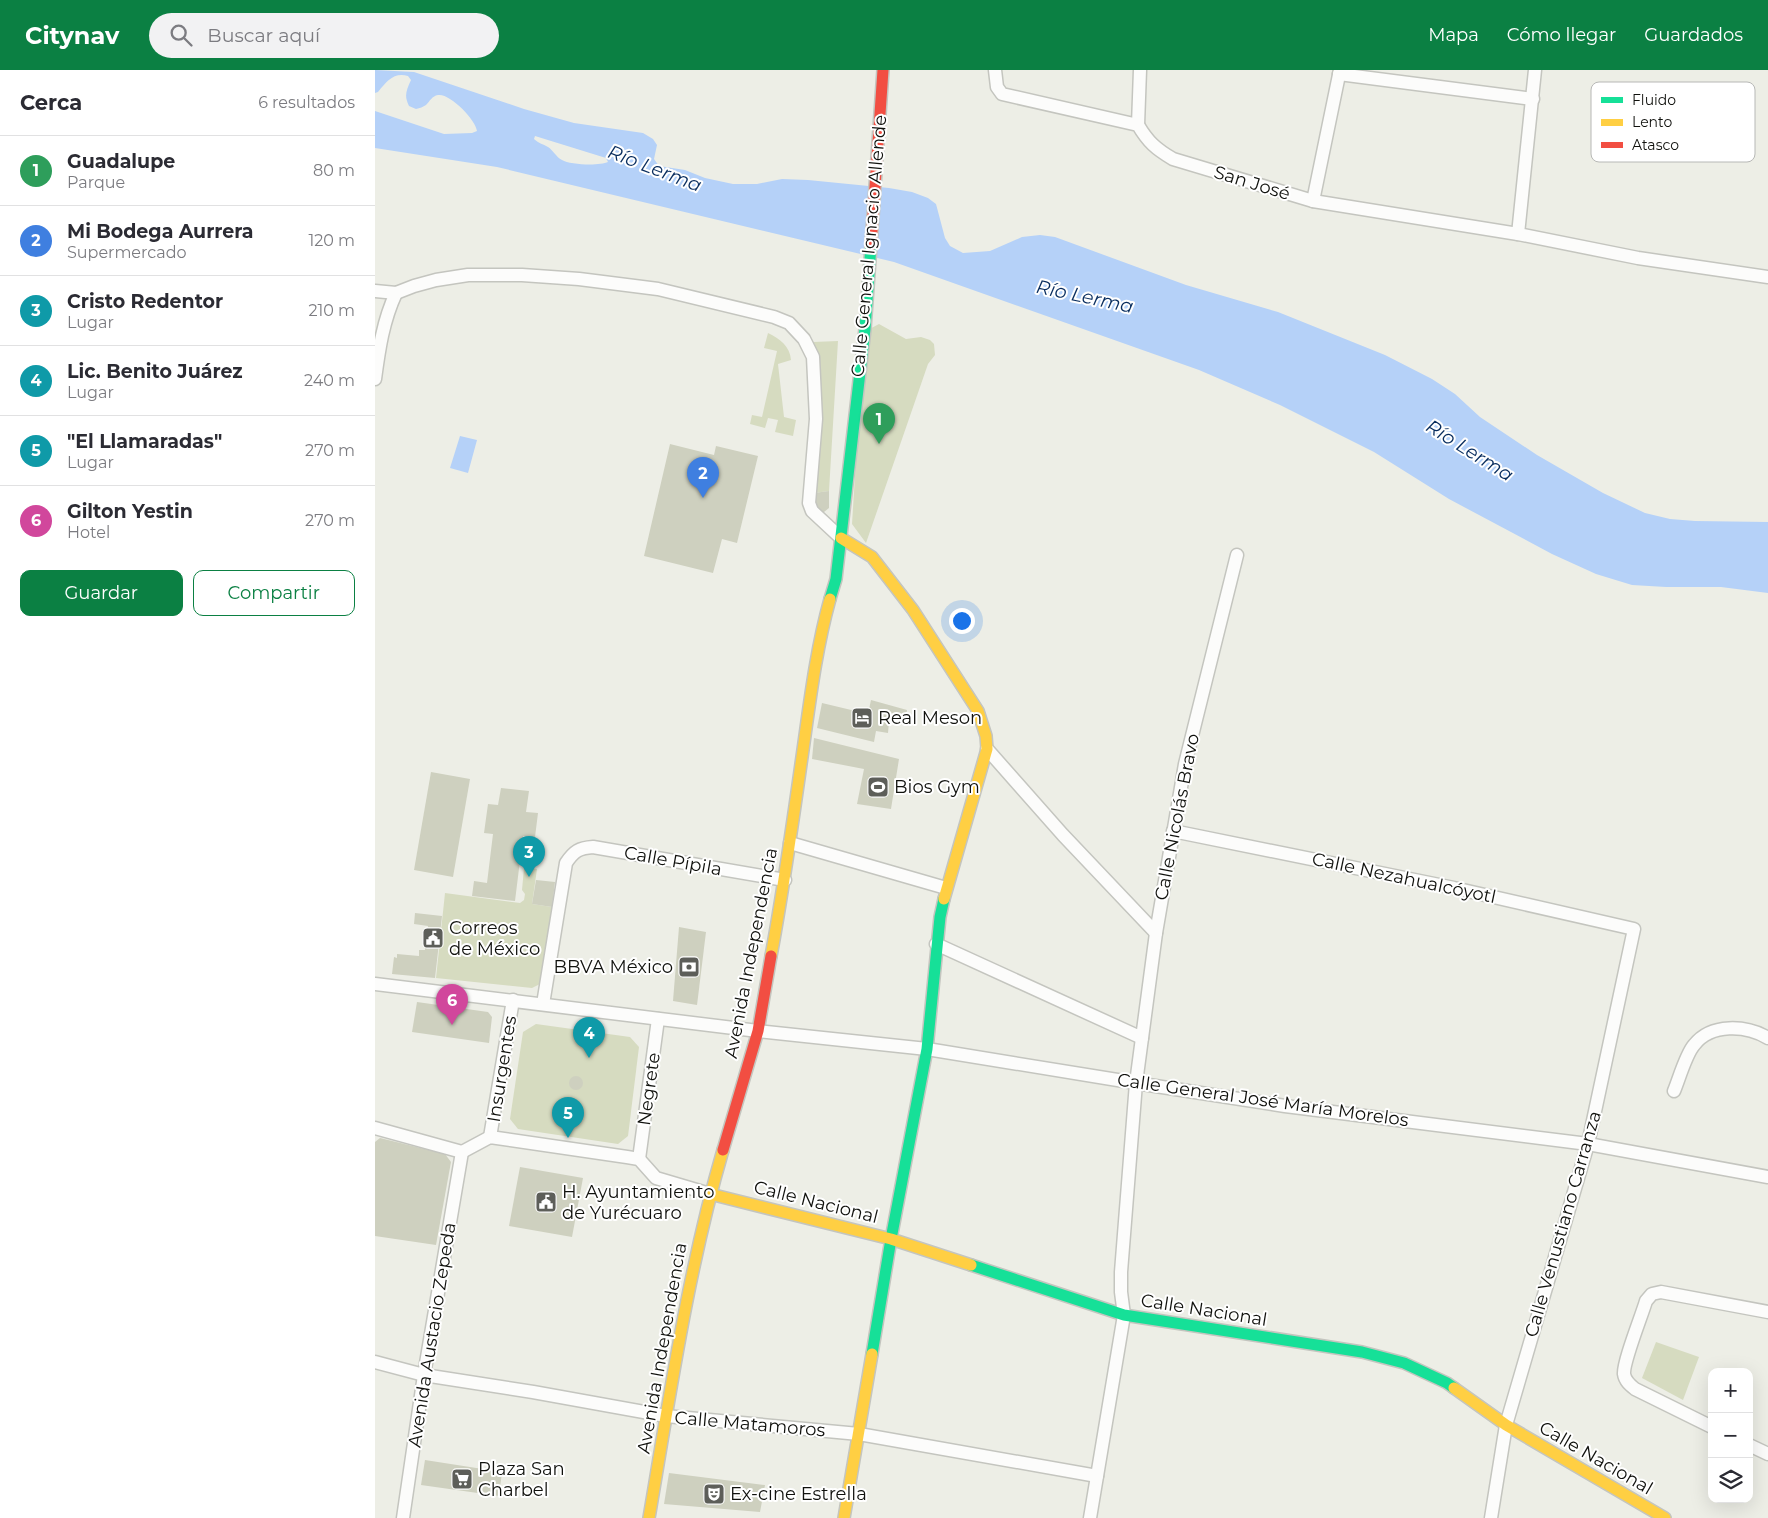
<!DOCTYPE html>
<html lang="es">
<head>
<meta charset="utf-8">
<style>
	body { margin:0; font-family:Montserrat,sans-serif; background:#f2f2f3; color:#2b2b33 }
	.controls { position:absolute; right:15px; bottom:15px; display:grid; overflow:hidden; border-radius:10px; box-shadow:0 5px 20px #0002 }
	.controls button { width:45px; height:45px; display:grid; place-items:center; padding:0; border:0; border-bottom:1px solid #e1e1e2; background:#fff; color:#2b2b33; font:25px sans-serif }
	.you { position:absolute; left:586px; top:550px; width:18px; height:18px; margin:-12px; border:4px solid #fff; border-radius:50%; background:#1a73e8; box-shadow:0 0 0 8px #1a73e833 }
	.badge { display:grid; place-items:center; width:32px; height:32px; border-radius:50%; background:#0b8043; color:#fff; font-size:16px; font-weight:700 }
	.pin { position:absolute; translate:-50% -41px; filter:drop-shadow(0 1px 2px #0008) }
	.pin::after { content:''; position:absolute; top:26px; width:18px; height:15px; background:inherit; clip-path:polygon(0 0,100% 0,50% 100%) }
	.list { margin:0; padding:0; list-style:none }
	h2 { display:flex; justify-content:space-between; align-items:center; height:65px; margin:0; padding:0 20px; font-size:21px }
	h2 small { font-size:16px; font-weight:400; color:#7c7c81 }
	.list li { display:grid; grid-template-columns:32px 1fr auto; gap:15px; align-items:center; box-sizing:border-box; height:70px; padding:0 20px; border-top:1px solid #e1e1e2 }
	.list b { display:block; font-size:19px; white-space:nowrap }
	.list p { margin:0; font-size:16px; white-space:nowrap; color:#7c7c81 }
	.list em { font-size:16px; font-style:normal; color:#7c7c81 }
	.actions { display:flex; gap:10px; padding:15px 20px }
	.actions a { flex:1; padding:11px 0; border:1px solid #0b8043; border-radius:10px; text-align:center; font-size:18px; color:#0b8043 }
	.actions .main { background:#0b8043; color:#fff }
	.icon { flex:none; width:28px; height:28px; fill:none; stroke:currentColor; stroke-width:2; stroke-linecap:round; stroke-linejoin:round }
	.map { position:relative; flex:none; width:1393px; height:1448px; overflow:hidden }
	header { display:flex; align-items:center; gap:30px; box-sizing:border-box; height:70px; padding:0 25px; background:#0b8043; color:#fff }
	header strong { font-size:24px }
	nav { display:flex; gap:28px; margin-inline-start:auto; font-size:18px }
	.search { width:350px; height:45px; background:#f2f2f3; display:flex; align-items:center; gap:12px; box-sizing:border-box; padding:0 18px; border-radius:28px; color:#7c7c81; font-size:19px }
	main { display:flex }
	aside { flex:1; background:#fff }
	.map>svg:first-child { display:block }
	.green { fill:#d6dbc0 }
	.water { fill:#b5d1f8; fill-rule:evenodd }
	.building { fill:#ced0bf }
	.lines { fill:none; stroke-linecap:round; stroke-linejoin:round }
	.street-casing { stroke:#c4c5bf; stroke-width:15 }
	.fast-casing { stroke:#c4c5bf; stroke-width:14 }
	.slow-casing { stroke:#c4c5bf; stroke-width:14 }
	.jam-casing { stroke:#c4c5bf; stroke-width:14 }
	.street { stroke:#fcfcfb; stroke-width:12 }
	.fast { stroke:#16e098; stroke-width:11 }
	.slow { stroke:#ffcf43; stroke-width:11 }
	.jam { stroke:#f24e42; stroke-width:11 }
	.labels { text-anchor:middle; stroke-width:4; stroke-linejoin:round; paint-order:stroke }
	.street-label { font-size:18px; fill:#10110d; stroke:#fff }
	.poi-label { font-size:18px; fill:#10110d; stroke:#fff; text-anchor:start }
	.water-label { font-size:19px; font-style:italic; fill:#072c5e; stroke:#fff }
	.key { fill:#fff; stroke:#b7b8b6; stroke-width:1 }
	.key-label { font-size:14px; fill:#10110d }
</style>
</head>
<body>
<header>
<strong>Citynav</strong>
<div class="search"><svg class="icon" aria-label="search" viewBox="0 0 24 24"><circle cx="10" cy="10" r="6"/><path d="M15 15l6 6"/></svg>Buscar aquí</div>
<nav><a>Mapa</a><a>Cómo llegar</a><a>Guardados</a></nav>
</header>
<main>
<aside>
<h2>Cerca<small>6 resultados</small></h2>
<ul class="list">
<li><span class="badge" style="background:#2e9e5b">1</span><div><b>Guadalupe</b><p>Parque</p></div><em>80 m</em></li>
<li><span class="badge" style="background:#3f7fe0">2</span><div><b>Mi Bodega Aurrera</b><p>Supermercado</p></div><em>120 m</em></li>
<li><span class="badge" style="background:#0f9aa8">3</span><div><b>Cristo Redentor</b><p>Lugar</p></div><em>210 m</em></li>
<li><span class="badge" style="background:#0f9aa8">4</span><div><b>Lic. Benito Juárez</b><p>Lugar</p></div><em>240 m</em></li>
<li><span class="badge" style="background:#0f9aa8">5</span><div><b>&quot;El Llamaradas&quot;</b><p>Lugar</p></div><em>270 m</em></li>
<li><span class="badge" style="background:#d1479c">6</span><div><b>Gilton Yestin</b><p>Hotel</p></div><em>270 m</em></li>
</ul>
<div class="actions"><a class="main">Guardar</a><a>Compartir</a></div>
</aside>
<div class="map">
<svg width="1393" height="1448" viewBox="0 0 1393 1448">
	<rect width="100%" height="100%" fill="#edeee6"/>
	<g class="green">
		<polygon points="504,254 531,269 546,267 555,270 559,274 560,285 553,294 491,473 477,454 489,262"/>
		<path d="M 393,263 C 405,269 415,276 416,290 L 403,294 L 409,347 L 421,350 L 418,366 L 400,362 L 403,350 L 393,348 L 390,358 L 375,354 L 377,345 L 387,347 L 402,281 L 389,278 Z"/>
		<polygon points="463,271 454,421 439,423 443,294 438,272"/>
		<polygon points="149,798 162,799 157,834 177,837 165,914 157,918 61,908 70,823 145,833 149,830 150,824 147,820"/>
		<polygon points="161,954 255,967 264,977 253,1066 243,1074 143,1059 135,1049 148,962"/>
		<polygon points="1281,1272 1324,1287 1308,1330 1267,1308"/>
	</g>
	<g class="water">
		<path d="M 0,0 L 39,2 L 149,39 L 199,53 L 268,63 L 278,69 L 282,75 L 279,89 L 284,96 L 310,100 L 330,108 L 358,114 L 382,114 L 407,109 L 433,110 L 514,118 L 537,122 L 553,128 L 561,134 L 570,168 L 575,176 L 588,183 L 615,181 L 647,167 L 665,165 L 680,167 L 811,215 L 903,242 L 1010,285 L 1057,309 L 1080,324 L 1105,347 L 1162,385 L 1228,423 L 1270,443 L 1295,449 L 1320,451 L 1393,452 L 1393,523 L 1346,517 L 1291,517 L 1257,515 L 1221,504 L 1177,484 L 1074,429 L 999,382 L 905,335 L 824,300 L 519,192 L 122,97 L 0,78 L 0,41 L 69,64 L 97,63 L 102,61 C 101,50 75,23 63,25 C 57,26 55,31 51,35 C 48,37 45,38 41,39 L 34,36 C 29,26 31,21 36,10 L 33,6 C 19,2 12,11 3,22 L 0,23 ZM 160,66 L 231,88 L 233,92 C 225,96 195,95 187,90 C 181,87 178,80 173,77 C 168,74 163,73 159,69 Z"/>
		<polygon points="85,366 102,370 93,403 75,398"/>
	</g>
	<g class="building">
		<polygon points="295,374 339,385 341,376 383,386 362,473 347,469 338,503 269,486"/>
		<polygon points="454,421 454,438 449,442 444,443 439,441 439,423"/>
		<polygon points="496,630 532,640 530,655 514,651 513,663 501,661 499,672 442,658 447,633 493,644"/>
		<polygon points="439,668 524,689 516,739 482,734 489,699 437,689"/>
		<polygon points="56,702 95,709 78,807 39,800"/>
		<polygon points="126,718 154,721 151,742 163,743 160,767 148,766 140,831 97,826 99,811 112,813 118,764 109,763 113,734 123,735"/>
		<polygon points="161,810 180,812 177,837 157,834"/>
		<polygon points="40,843 67,846 60,908 17,904 19,887 22,888 22,884 44,886 44,880 50,880 53,856 39,854"/>
		<polygon points="304,857 331,862 322,935 298,931"/>
		<polygon points="42,932 113,942 117,947 114,973 37,962"/>
		<circle cx="201" cy="1013" r="7"/>
		<polygon points="5,1068 70,1084 76,1092 61,1175 0,1166 0,1072"/>
		<polygon points="145,1097 208,1108 197,1167 134,1156"/>
		<polygon points="50,1390 127,1402 124,1426 46,1415"/>
		<polygon points="294,1403 390,1415 385,1442 289,1434"/>
	</g>
	<g class="lines">
		<g class="street-casing">
			<g id="street">
				<path d="M 620,0 L 622,17 L 627,24 L 763,55 C 773,72 781,79 798,89 L 938,131 L 1143,164 L 1263,188 L 1393,207"/>
				<polyline points="964,4 1158,29"/>
				<polyline points="763,55 765,0"/>
				<polyline points="938,131 965,0"/>
				<polyline points="1143,164 1160,0"/>
				<polyline points="0,221 21,223 39,216 61,210 93,205 147,205 204,209 283,219 399,247 414,253 429,269 438,287 441,349 434,433 437,441 466,468"/>
				<path d="M 0,309 C 4,279 8,251 21,223"/>
				<polyline points="612,679 688,765 781,863"/>
				<polyline points="798,761 1079,818 1259,859 1213,1074 1131,1355 1116,1448"/>
				<polyline points="415,773 571,818"/>
				<polyline points="561,874 767,968"/>
				<polyline points="0,914 383,961 552,979 761,1013 910,1036 1213,1074 1393,1107"/>
				<path d="M 168,934 L 191,793 C 199,781 204,778 218,777 L 410,810"/>
				<path d="M 1299,1021 C 1304,1009 1311,984 1319,975 C 1336,953 1371,955 1393,968"/>
				<polyline points="0,1058 87,1082"/>
				<polyline points="115,1067 138,930"/>
				<polyline points="87,1082 115,1067 252,1087 264,1089 281,1108 335,1124"/>
				<polyline points="264,1089 283,949"/>
				<polyline points="0,1292 49,1305 158,1322 291,1346 484,1364 722,1406"/>
				<path d="M 1337,1357 L 1260,1319 C 1255,1315 1250,1311 1249,1304 C 1248,1292 1267,1245 1271,1231 L 1277,1224 L 1286,1222 L 1393,1242"/>
				<polyline points="1374,1375 1393,1384"/>
				<polyline points="28,1448 49,1305 87,1082"/>
				<polyline points="715,1448 749,1245 746,1222 746,1202 761,1013 781,863 810,694 862,485"/>
			</g>
		</g>
		<g class="fast-casing">
			<g id="fast">
				<polyline points="455,529 461,509 490,259 496,175"/>
				<polyline points="596,1195 749,1245 987,1282 1029,1293 1072,1313 1079,1318"/>
				<polyline points="497,1284 516,1169 552,979 565,847 569,829"/>
			</g>
		</g>
		<g class="slow-casing">
			<g id="slow">
				<polyline points="466,468 497,487 538,540 603,641 611,666 612,679 569,829"/>
				<path d="M 396,886 C 408,822 417,758 426,694 C 434,639 440,583 455,529"/>
				<polyline points="335,1124 516,1169 596,1195"/>
				<polyline points="1079,1318 1131,1355 1290,1448"/>
				<path d="M 274,1448 C 295,1325 313,1200 348,1080"/>
				<polyline points="469,1448 497,1284"/>
			</g>
		</g>
		<g class="jam-casing">
			<g id="jam">
				<polyline points="496,175 508,0"/>
				<polyline points="348,1080 383,961 396,886"/>
			</g>
		</g>
		<use href="#street" class="street"/>
		<use href="#fast" class="fast"/>
		<use href="#slow" class="slow"/>
		<use href="#jam" class="jam"/>
	</g>
	<defs>
		<g id="hotel-square" transform="scale(1.125)"><rect x="-9" y="-9" width="18" height="18" rx="4" fill="#5d5e59" stroke="#fff"/><path d="M-6-4.5h1.5V1H6V5H4.5V3h-9V5H-6ZM-4 0a1.8 1.8 0 1 1 3.6 0ZM.5 0V-2.5h3Q6-2.5 6 0Z" fill="#fff"/></g>
		<g id="stadium-square" transform="scale(1.125)"><rect x="-9" y="-9" width="18" height="18" rx="4" fill="#5d5e59" stroke="#fff"/><path d="M0-5a6.5 5 0 1 0 0 10a6.5 5 0 1 0 0-10ZM-3.5-1.8h7v3.6h-7Z" fill="#fff"/></g>
		<g id="civic-square" transform="scale(1.125)"><rect x="-9" y="-9" width="18" height="18" rx="4" fill="#5d5e59" stroke="#fff"/><path d="M-.6-6.5H3V-4.5H.6V-3L4-1V1h2V6H-6V1h2V-1L-.6-3ZM-1.2 2.5V6h2.4V2.5Z" fill="#fff"/></g>
		<g id="bank-square" transform="scale(1.125)"><rect x="-9" y="-9" width="18" height="18" rx="4" fill="#5d5e59" stroke="#fff"/><path d="M-6-4H6V4H-6ZM0-2.3a2.3 2.3 0 1 0 0 4.6a2.3 2.3 0 1 0 0-4.6Z" fill="#fff"/></g>
		<g id="supermarket-square" transform="scale(1.125)"><rect x="-9" y="-9" width="18" height="18" rx="4" fill="#5d5e59" stroke="#fff"/><path d="M-6-5.5h2.5l.6 2H6L4.5 2H-2.5L-4.4-4H-6ZM-1.5 3.2a1.3 1.3 0 1 0 .1 0ZM3 3.2a1.3 1.3 0 1 0 .1 0Z" fill="#fff"/></g>
		<g id="theatre-square" transform="scale(1.125)"><rect x="-9" y="-9" width="18" height="18" rx="4" fill="#5d5e59" stroke="#fff"/><path d="M-5-5.5Q0-4 5-5.5V0Q5 5 0 6Q-5 5-5 0ZM-3.3-2.5H-1v1.5H-3.3ZM1-2.5H3.3v1.5H1ZM-2.8 1Q0 5.5 2.8 1Z" fill="#fff"/></g>
	</defs>
	<g fill-rule="evenodd">
		<use href="#hotel-square" x="487" y="648"/>
		<use href="#stadium-square" x="503" y="717"/>
		<use href="#civic-square" x="58" y="868"/>
		<use href="#bank-square" x="314" y="897"/>
		<use href="#civic-square" x="171" y="1132"/>
		<use href="#supermarket-square" x="87" y="1409"/>
		<use href="#theatre-square" x="339" y="1424"/>
	</g>
	<g class="labels">
		<g class="street-label">
			<text transform="translate(877 113) rotate(17)" y="6">San José</text>
			<text transform="translate(494 176) rotate(-85)" y="6">Calle General Ignacio Allende</text>
			<text transform="translate(802 747) rotate(-79)" y="6">Calle Nicolás Bravo</text>
			<text transform="translate(298 791) rotate(10)" y="6">Calle Pípila</text>
			<text transform="translate(1029 808) rotate(12)" y="6">Calle Nezahualcóyotl</text>
			<text transform="translate(376 883) rotate(-79)" y="6">Avenida Independencia</text>
			<text transform="translate(127 999) rotate(-81)" y="6">Insurgentes</text>
			<text transform="translate(274 1019) rotate(-82)" y="6">Negrete</text>
			<text transform="translate(888 1030) rotate(8)" y="6">Calle General José María Morelos</text>
			<text transform="translate(441 1132) rotate(14)" y="6">Calle Nacional</text>
			<text transform="translate(1188 1154) rotate(-74)" y="6">Calle Venustiano Carranza</text>
			<text transform="translate(829 1240) rotate(9)" y="6">Calle Nacional</text>
			<text transform="translate(57 1265) rotate(-81)" y="6">Avenida Austacio Zepeda</text>
			<text transform="translate(287 1278) rotate(-80)" y="6">Avenida Independencia</text>
			<text transform="translate(375 1354) rotate(5)" y="6">Calle Matamoros</text>
			<text transform="translate(1221 1388) rotate(30)" y="6">Calle Nacional</text>
		</g>
		<g class="poi-label">
			<text x="503" y="654">Real Meson</text>
			<text x="519" y="723">Bios Gym</text>
			<text x="74" y="864">Correos<tspan x="74" dy="21">de México</tspan></text>
			<text x="298" y="903" text-anchor="end">BBVA México</text>
			<text x="187" y="1128">H. Ayuntamiento<tspan x="187" dy="21">de Yurécuaro</tspan></text>
			<text x="103" y="1405">Plaza San<tspan x="103" dy="21">Charbel</tspan></text>
			<text x="355" y="1430">Ex-cine Estrella</text>
		</g>
		<g class="water-label">
			<text transform="translate(280 98) rotate(21)" y="7">Río Lerma</text>
			<text transform="translate(710 226) rotate(12)" y="7">Río Lerma</text>
			<text transform="translate(1095 380) rotate(32)" y="7">Río Lerma</text>
		</g>
	</g>
	<rect x="1216" y="12" width="164" height="80" rx="8" class="key"/>
	<rect x="1226" y="27" width="22" height="6" fill="#16e098"/>
	<rect x="1226" y="49" width="22" height="7" fill="#ffcf43"/>
	<rect x="1226" y="72" width="22" height="6" fill="#f24e42"/>
	<g class="key-label">
		<text x="1257" y="35">Fluido</text>
		<text x="1257" y="57">Lento</text>
		<text x="1257" y="80">Atasco</text>
	</g>
</svg>
<div class="controls">
<button>+</button>
<button>−</button>
<button><svg class="icon" aria-label="layers" viewBox="0 0 24 24"><path d="M12 4l9 5-9 5-9-5zM3 14l9 5 9-5"/></svg></button>
</div>
<div class="you"></div>
<div class="pin badge" style="left:504px;top:374px;background:#2e9e5b">1</div>
<div class="pin badge" style="left:328px;top:428px;background:#3f7fe0">2</div>
<div class="pin badge" style="left:154px;top:807px;background:#0f9aa8">3</div>
<div class="pin badge" style="left:214px;top:988px;background:#0f9aa8">4</div>
<div class="pin badge" style="left:193px;top:1068px;background:#0f9aa8">5</div>
<div class="pin badge" style="left:77px;top:955px;background:#d1479c">6</div>
</div>
</main>
</body>
</html>
